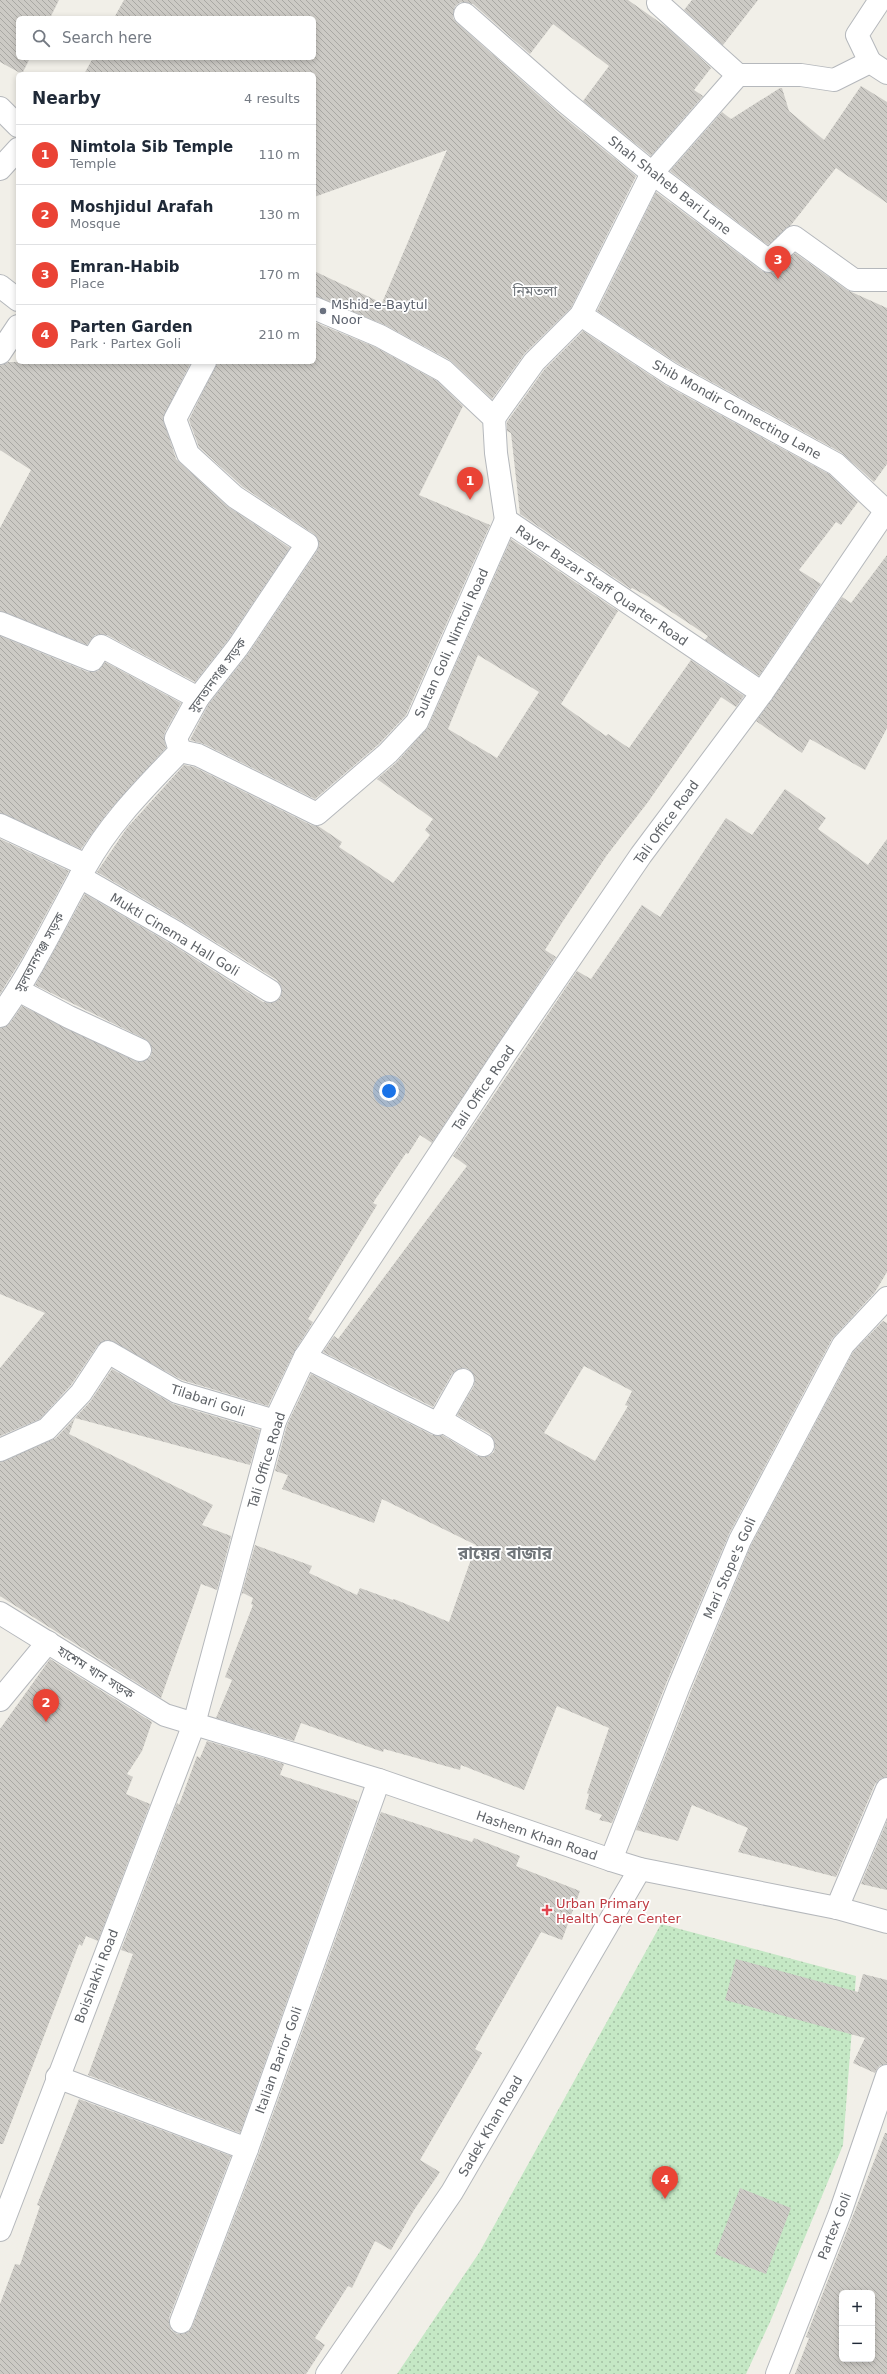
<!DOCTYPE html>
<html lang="en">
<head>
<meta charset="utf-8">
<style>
	body { margin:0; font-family:"DejaVu Sans","Noto Sans Bengali",sans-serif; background:#f2f2f3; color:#1f2937 }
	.controls { position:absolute; right:12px; bottom:12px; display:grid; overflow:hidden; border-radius:6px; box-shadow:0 2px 6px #0003 }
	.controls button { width:36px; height:36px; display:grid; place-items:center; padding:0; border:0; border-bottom:1px solid #e0e1e3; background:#fff; color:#1f2937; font:20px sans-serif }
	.you { position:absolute; left:389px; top:1091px; width:14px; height:14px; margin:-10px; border:3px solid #fff; border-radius:50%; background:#1a73e8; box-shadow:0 0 0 6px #1a73e833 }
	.badge { display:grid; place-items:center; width:26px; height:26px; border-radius:50%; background:#ea4335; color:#fff; font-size:13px; font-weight:700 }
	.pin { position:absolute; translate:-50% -33px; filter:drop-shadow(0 1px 2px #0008) }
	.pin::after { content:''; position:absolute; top:21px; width:14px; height:12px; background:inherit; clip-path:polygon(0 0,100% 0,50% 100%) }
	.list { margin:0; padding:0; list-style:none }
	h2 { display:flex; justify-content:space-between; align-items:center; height:52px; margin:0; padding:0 16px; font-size:17px }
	h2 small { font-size:13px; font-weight:400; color:#747a83 }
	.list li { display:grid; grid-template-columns:26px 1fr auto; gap:12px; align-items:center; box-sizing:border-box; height:60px; padding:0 16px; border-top:1px solid #e0e1e3 }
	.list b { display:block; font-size:15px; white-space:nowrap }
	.list p { margin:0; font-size:13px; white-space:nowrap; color:#747a83 }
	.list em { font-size:13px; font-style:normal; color:#747a83 }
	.icon { flex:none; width:22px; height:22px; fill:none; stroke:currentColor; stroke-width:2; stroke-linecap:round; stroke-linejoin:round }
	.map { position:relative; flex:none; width:887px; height:2374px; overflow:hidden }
	.search { position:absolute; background:#fff; box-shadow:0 2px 6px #0003; left:16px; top:16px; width:300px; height:44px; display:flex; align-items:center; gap:10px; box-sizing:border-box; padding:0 14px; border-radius:6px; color:#747a83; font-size:15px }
	.panel { position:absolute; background:#fff; box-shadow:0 2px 6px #0003; left:16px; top:72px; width:300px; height:292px; border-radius:6px }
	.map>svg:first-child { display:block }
	.park { fill:url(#park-dots) }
	.building { fill:url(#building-back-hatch); fill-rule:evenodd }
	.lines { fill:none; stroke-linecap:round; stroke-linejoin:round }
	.minor-casing { stroke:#b5b8bc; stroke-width:24 }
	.minor { stroke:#fff; stroke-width:22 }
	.worship-dot { fill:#6b7280; stroke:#fff; stroke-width:1.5 }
	.health-dot { fill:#e0444e; stroke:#fff; stroke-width:1.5 }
	.labels { text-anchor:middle; stroke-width:3.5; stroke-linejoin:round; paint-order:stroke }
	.street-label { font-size:13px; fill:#5f6368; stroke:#fff }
	.worship-label { font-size:13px; fill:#5b616d; stroke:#fff; text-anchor:start }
	.health-label { font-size:13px; fill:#be3a42; stroke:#fff; text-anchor:start }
	.neighbourhood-label { font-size:14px; fill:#70757a; stroke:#fff }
	.district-label { font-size:17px; font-weight:bold; fill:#70757a; stroke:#fff }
</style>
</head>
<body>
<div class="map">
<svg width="887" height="2374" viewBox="0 0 887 2374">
	<defs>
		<pattern id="park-dots" width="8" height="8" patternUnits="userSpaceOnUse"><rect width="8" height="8" fill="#c5e8c5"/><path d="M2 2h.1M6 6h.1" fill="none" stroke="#a3c0a4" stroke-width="1.8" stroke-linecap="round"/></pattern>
		<pattern id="building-back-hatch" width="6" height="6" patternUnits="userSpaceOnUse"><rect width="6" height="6" fill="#cccac5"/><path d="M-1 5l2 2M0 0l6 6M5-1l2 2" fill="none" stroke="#a9a8a4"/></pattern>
	</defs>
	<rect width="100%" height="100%" fill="#f1efe8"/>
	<polygon class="park" points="661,1924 856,1976 843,2145 770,2322 746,2374 397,2374 479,2253"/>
	<g class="building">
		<polygon points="0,0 59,0 50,18 18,18 18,58 30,58 22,74 0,62"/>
		<polygon points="124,0 628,0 669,29 711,68 694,90 703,96 651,156 583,101 609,66 553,24 530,54 473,4 461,2 455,6 453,18 457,23 556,111 636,176 571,308 525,353 492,399 450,360 385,325 314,296 314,271 382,303 447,150 314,197 314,74 84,74 93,58 314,58 314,18 114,18"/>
		<polygon points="692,0 758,0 723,45 684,10"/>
		<polygon points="861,86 887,102 887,203 836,168 791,225 768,245 670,171 722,112 731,119 780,88 782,88 789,111 824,140"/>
		<polygon points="656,192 762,271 773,273 795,253 847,290 887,308 887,464 874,482 842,453 677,363 597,311"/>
		<polygon points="314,322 375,347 437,381 463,406 419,495 490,525 406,715 379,744 315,799 204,744 190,740 208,705 248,654 317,551 319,544 314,534 243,487 199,447 189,420 217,362 314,362"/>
		<polygon points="583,331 665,385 829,474 858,502 841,525 836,522 799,570 821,584 759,676 705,640 708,636 649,597 632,588 631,589 520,514 511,433 507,431 507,422 544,370"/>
		<polygon points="8,362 191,362 163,418 176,459 227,506 290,548 228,640 195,682 107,635 95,635 87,645 0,611 0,528 31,470 0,450 0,365"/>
		<path d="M 511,539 L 618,611 L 561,704 L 606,736 L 608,734 L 629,748 L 691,660 L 744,696 L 736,707 L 721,697 L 648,802 L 607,855 L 563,921 L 545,950 L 556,957 L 432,1143 L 420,1135 L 408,1154 L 406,1153 L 373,1203 L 377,1205 L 308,1319 L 313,1322 L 294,1352 L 268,1406 L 182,1380 L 108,1340 L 98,1345 L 71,1385 L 40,1419 L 0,1436 L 0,1368 L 45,1313 L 0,1294 L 0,1028 L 10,1023 L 22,1006 L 135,1061 L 141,1062 L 151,1056 L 152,1049 L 145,1039 L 35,985 L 85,894 L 171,944 L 263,1002 L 270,1003 L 280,998 L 282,991 L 277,980 L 183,922 L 97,872 L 127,828 L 184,765 L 194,767 L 311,825 L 318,826 L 342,842 L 339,847 L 393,883 L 430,835 L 425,830 L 433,819 L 377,779 L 397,762 L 428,727 ZM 478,655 L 539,692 L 497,758 L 448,729 Z"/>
		<polygon points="887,555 887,728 865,770 810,739 802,753 756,721 842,597 851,603"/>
		<polygon points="0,636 88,672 98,671 105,662 181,703 165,732 164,737 166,748 108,812 81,849 0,813"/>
		<path d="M 785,789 L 826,818 L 818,829 L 868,865 L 887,839 L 887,1272 L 875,1292 L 832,1339 L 729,1534 L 667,1681 L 612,1823 L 599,1820 L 602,1815 L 585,1809 L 589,1794 L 587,1793 L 609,1728 L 557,1706 L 524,1790 L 461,1765 L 460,1770 L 384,1749 L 383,1752 L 301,1723 L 294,1741 L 216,1718 L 232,1680 L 225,1677 L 253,1605 L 251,1604 L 253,1598 L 243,1593 L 241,1596 L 255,1545 L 312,1566 L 309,1573 L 357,1595 L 360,1588 L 393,1600 L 394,1599 L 449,1622 L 476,1545 L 382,1499 L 374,1523 L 282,1489 L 288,1475 L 275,1471 L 287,1425 L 311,1374 L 432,1435 L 442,1435 L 477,1456 L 489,1456 L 494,1452 L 495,1445 L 490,1434 L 457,1415 L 474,1386 L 475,1380 L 469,1369 L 463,1368 L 452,1374 L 433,1407 L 323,1352 L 334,1336 L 338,1339 L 467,1166 L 453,1156 L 577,971 L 591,979 L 642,905 L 660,917 L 726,818 L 752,835 ZM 584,1366 L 632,1391 L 625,1405 L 628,1406 L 595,1461 L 544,1433 Z"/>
		<polygon points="0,839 69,871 24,955 0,994"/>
		<polygon points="883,1321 887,1323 887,1777 880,1779 875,1784 836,1877 738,1852 748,1828 692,1805 678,1841 636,1830 691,1691 751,1545 853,1352"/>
		<polygon points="112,1369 173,1404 260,1430 250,1465 75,1418 69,1434 213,1505 202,1525 231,1536 217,1590 201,1584 161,1698 0,1596 0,1462 56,1438 90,1402"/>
		<polygon points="50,1659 152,1722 142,1751 127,1774 133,1777 126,1794 150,1804 98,1941 86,1936 82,1946 79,1944 3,2144 0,2144 0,1729"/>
		<polygon points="207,1741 284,1764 280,1775 358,1801 240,2133 88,2075 133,1954 121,1950 177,1803 179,1805 197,1756 200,1758"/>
		<polygon points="381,1812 472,1842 474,1838 520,1856 516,1866 580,1891 562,1940 541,1932 475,2049 482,2053 420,2160 440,2172 414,2210 391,2250 375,2241 352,2288 348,2286 315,2338 325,2345 306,2374 0,2374 0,2304 15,2264 20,2265 40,2206 37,2205 79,2099 231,2156 169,2318 171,2330 177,2334 183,2334 192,2327 259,2153"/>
		<polygon points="887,1821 887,1890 861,1884"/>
		<polygon points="736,1959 858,1992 863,1974 887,1980 887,2064 879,2066 875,2073 853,2063 865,2038 725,2000"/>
		<path d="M 885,2133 L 887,2133 L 887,2374 L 795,2374 L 809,2338 L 806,2337 ZM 842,2293 L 872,2293 L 872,2359 L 842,2359 Z"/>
		<polygon points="740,2188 791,2208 766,2274 715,2254"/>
	</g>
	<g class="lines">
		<g class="minor-casing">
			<g id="minor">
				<polyline points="660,0 658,3 738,75 801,75 834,80 870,62 887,73"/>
				<polyline points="465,14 564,101 652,173 769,261 794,237 854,280 887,280"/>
				<polyline points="870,62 857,35 880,0"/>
				<polyline points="0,108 18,126"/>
				<polyline points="0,169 18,149"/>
				<polyline points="0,286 18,300"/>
				<polyline points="314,308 380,336 444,371 494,418 496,453 506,520 762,693"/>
				<polyline points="581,315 671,374 836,464 886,511"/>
				<polyline points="0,353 18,326"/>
				<polyline points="494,418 534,362 581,315 652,173 738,75"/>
				<polyline points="0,623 92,660 101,646 198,698"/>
				<polyline points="180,751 198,755 317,814 388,753 417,722 506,520"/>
				<polyline points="0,825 86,865"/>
				<polyline points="80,877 177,933 270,991"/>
				<polyline points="18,990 69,1017 140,1050"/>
				<path d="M 0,1016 C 34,969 58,916 86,866 C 110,822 146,787 180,751 L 176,738 L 198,698 L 238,647 L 307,544 L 235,497 L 188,454 L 175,419 L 205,362"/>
				<polyline points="305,1357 438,1424 463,1380"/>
				<polyline points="441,1420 483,1445"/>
				<polyline points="0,1450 47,1429 81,1393 108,1352 177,1392 275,1421"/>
				<polyline points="0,1613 165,1715 379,1780 611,1860 640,1869 837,1908 887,1922"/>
				<polyline points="0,1700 48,1642"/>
				<polyline points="611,1860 679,1686 740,1540 843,1345 887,1298"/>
				<polyline points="837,1908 887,1789"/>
				<polyline points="57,2077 247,2149 379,1780"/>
				<polyline points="0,2230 194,1724 275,1421 305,1357 505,1054 641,855 762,693 887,509"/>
				<polyline points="181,2322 247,2149"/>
				<polyline points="327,2374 452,2192 640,1869"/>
				<polyline points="777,2374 840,2213 887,2076"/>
			</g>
		</g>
		<use href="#minor" class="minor"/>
	</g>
	<circle class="worship-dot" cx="323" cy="311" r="4"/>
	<path class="health-dot" d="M545 1904h4v4h4v4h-4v4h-4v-4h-4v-4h4z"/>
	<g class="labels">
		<g class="street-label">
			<text transform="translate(670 185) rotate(38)" y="5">Shah Shaheb Bari Lane</text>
			<text transform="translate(737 409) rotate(29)" y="5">Shib Mondir Connecting Lane</text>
			<text transform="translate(602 585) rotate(34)" y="5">Rayer Bazar Staff Quarter Road</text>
			<text transform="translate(451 643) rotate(-66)" y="5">Sultan Goli, Nimtoli Road</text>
			<text transform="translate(217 675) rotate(-54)" y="5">সুলতানগঞ্জ সড়ক</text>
			<text transform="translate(666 822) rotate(-54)" y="5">Tali Office Road</text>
			<text transform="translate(175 934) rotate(31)" y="5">Mukti Cinema Hall Goli</text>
			<text transform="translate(39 952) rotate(-61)" y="5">সুলতানগঞ্জ সড়ক</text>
			<text transform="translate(483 1088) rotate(-56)" y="5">Tali Office Road</text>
			<text transform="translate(208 1400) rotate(18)" y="5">Tilabari Goli</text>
			<text transform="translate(266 1460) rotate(-73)" y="5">Tali Office Road</text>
			<text transform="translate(729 1568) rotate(-66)" y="5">Mari Stope's Goli</text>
			<text transform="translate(96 1672) rotate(32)" y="5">হাশেম খান সড়ক</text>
			<text transform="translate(537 1835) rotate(19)" y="5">Hashem Khan Road</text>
			<text transform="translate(96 1976) rotate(-69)" y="5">Boishakhi Road</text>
			<text transform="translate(278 2060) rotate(-70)" y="5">Italian Barior Goli</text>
			<text transform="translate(490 2126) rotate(-60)" y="5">Sadek Khan Road</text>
			<text transform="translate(834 2226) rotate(-69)" y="5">Partex Goli</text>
		</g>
		<g class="worship-label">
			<text x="331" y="309">Mshid-e-Baytul<tspan x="331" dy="15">Noor</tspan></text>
		</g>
		<g class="health-label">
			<text x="556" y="1908">Urban Primary<tspan x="556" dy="15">Health Care Center</tspan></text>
		</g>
		<g class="neighbourhood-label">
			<text x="535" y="296">নিমতলা</text>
		</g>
		<g class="district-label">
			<text x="505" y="1559">রায়ের বাজার</text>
		</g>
	</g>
</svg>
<div class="controls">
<button>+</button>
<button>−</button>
</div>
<div class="you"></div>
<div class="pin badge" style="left:470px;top:500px">1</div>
<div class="pin badge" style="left:46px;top:1722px">2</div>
<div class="pin badge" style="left:778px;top:279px">3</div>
<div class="pin badge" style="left:665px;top:2199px">4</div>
<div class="search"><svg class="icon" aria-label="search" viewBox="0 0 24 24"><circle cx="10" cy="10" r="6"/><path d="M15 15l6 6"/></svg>Search here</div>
<section class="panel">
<h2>Nearby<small>4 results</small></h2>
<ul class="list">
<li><span class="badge">1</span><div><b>Nimtola Sib Temple</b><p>Temple</p></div><em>110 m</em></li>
<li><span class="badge">2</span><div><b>Moshjidul Arafah</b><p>Mosque</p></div><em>130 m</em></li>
<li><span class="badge">3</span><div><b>Emran-Habib</b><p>Place</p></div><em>170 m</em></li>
<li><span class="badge">4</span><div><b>Parten Garden</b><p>Park · Partex Goli</p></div><em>210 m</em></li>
</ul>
</section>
</div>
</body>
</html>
